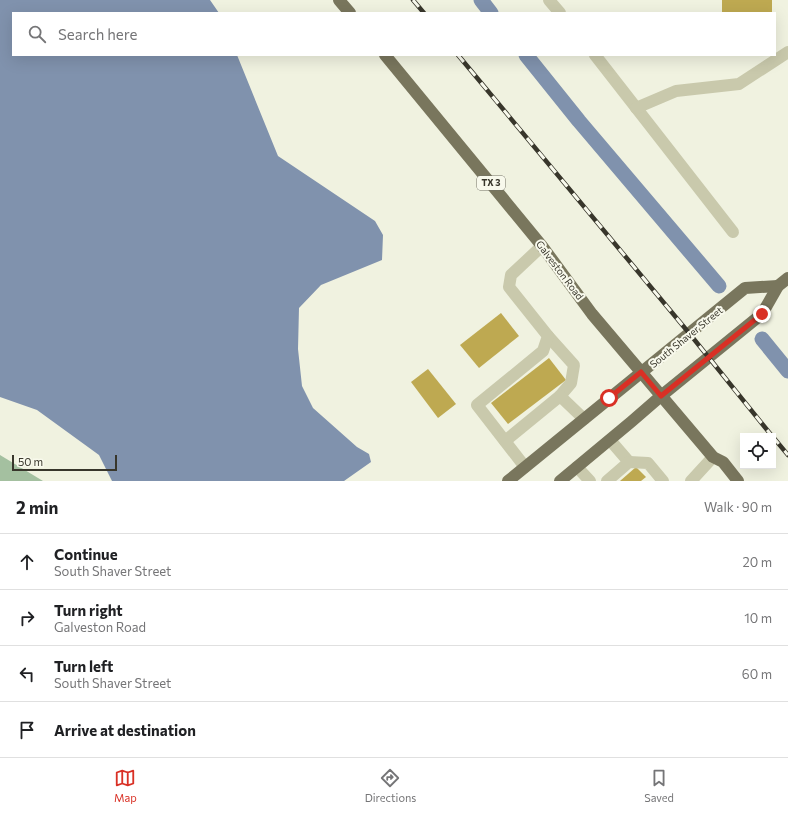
<!DOCTYPE html>
<html lang="en">
<head>
<meta charset="utf-8">
<style>
	body { margin:0; font-family:Commissioner,sans-serif; background:#f6f6f6; color:#202124 }
	.controls { position:absolute; right:12px; bottom:12px; display:grid; overflow:hidden; border-radius:0px; box-shadow:0 4px 16px #0002 }
	.controls button { width:36px; height:36px; display:grid; place-items:center; padding:0; border:0; border-bottom:1px solid #e0e0e0; background:#fff; color:#202124; font:20px sans-serif }
	.scale { position:absolute; left:12px; bottom:10px; width:105px; box-sizing:border-box; padding-left:4px; border:2px solid #38362b; border-top:0; font-size:11px; line-height:14px; white-space:nowrap; color:#38362b; -webkit-text-stroke:3px #f8f9ec; paint-order:stroke }
	.stop { position:absolute; width:12px; height:12px; margin:-9px; border:3px solid #d93025; border-radius:50%; background:#fff }
	.stop.end { background:#d93025; border-color:#fff; box-shadow:0 1px 4px #0008 }
	.list { margin:0; padding:0; list-style:none }
	h2 { display:flex; justify-content:space-between; align-items:center; height:52px; margin:0; padding:0 16px; font-size:17px }
	h2 small { font-size:13px; font-weight:400; color:#757577 }
	.list li { display:grid; grid-template-columns:26px 1fr auto; gap:12px; align-items:center; box-sizing:border-box; height:56px; padding:0 16px; border-top:1px solid #e0e0e0 }
	.list b { display:block; font-size:15px; white-space:nowrap }
	.list p { margin:0; font-size:13px; white-space:nowrap; color:#757577 }
	.list em { font-size:13px; font-style:normal; color:#757577 }
	.icon { flex:none; width:22px; height:22px; fill:none; stroke:currentColor; stroke-width:2; stroke-linecap:round; stroke-linejoin:round }
	.map { position:relative; flex:none; width:788px; height:481px; overflow:hidden }
	.search { position:absolute; background:#fff; box-shadow:0 4px 16px #0002; left:12px; right:12px; top:12px; height:44px; display:flex; align-items:center; gap:10px; box-sizing:border-box; padding:0 14px; border-radius:0px; color:#757577; font-size:15px }
	.sheet { height:276px; background:#fff }
	nav { display:flex; justify-content:space-around; align-items:center; box-sizing:border-box; height:56px; border-top:1px solid #e0e0e0; background:#fff; font-size:11px; color:#757577 }
	nav a { display:grid; justify-items:center; gap:2px }
	nav .on { color:#d93025 }
	.map>svg:first-child { display:block }
	.green { fill:#a4c0a0 }
	.water { fill:#8092ad }
	.lines { fill:none; stroke-linecap:round; stroke-linejoin:round }
	.canal { stroke:#8092ad; stroke-width:15 }
	.building { fill:#bea951 }
	.minor { stroke:#c9c9ac; stroke-width:12 }
	.major { stroke:#79765d; stroke-width:12 }
	.rail-casing { stroke:#38362b; stroke-width:4.5 }
	.rail { stroke:#f8f9ec; stroke-width:3; stroke-dasharray:9; stroke-linecap:butt }
	.route { stroke:#d93025; stroke-width:5 }
	.labels { text-anchor:middle; stroke-width:4; stroke-linejoin:round; paint-order:stroke }
	.shield { fill:#f8f9ec; stroke:#727065; stroke-width:1 }
	.shield-label { font-size:9px; font-weight:bold; fill:#38362b }
	.street-label { font-size:10px; fill:#38362b; stroke:#f8f9ec }
</style>
</head>
<body>
<div class="map">
<svg width="788" height="481" viewBox="0 0 788 481">
	<rect width="100%" height="100%" fill="#f0f2e0"/>
	<polygon class="green" points="0,455 43,481 0,481"/>
	<polygon class="water" points="0,0 210,0 219,13 13,13 13,55 237,55 278,156 375,221 383,235 382,260 321,285 299,308 298,349 302,386 313,408 357,447 369,454 371,462 344,481 112,481 99,455 37,410 0,397"/>
	<g class="lines">
		<g class="canal">
			<polyline points="481,0 491,13"/>
			<polyline points="526,55 579,121 719,286"/>
			<polyline points="762,339 788,371"/>
		</g>
	</g>
	<g class="building">
		<rect x="722" y="0" width="50" height="13"/>
		<polygon points="501,313 519,336 479,368 460,345"/>
		<polygon points="549,358 566,380 508,424 491,403"/>
		<polygon points="428,369 456,404 438,418 411,382"/>
		<polygon points="636,467 646,477 641,481 620,481"/>
	</g>
	<g class="lines">
		<g class="minor">
			<polyline points="549,0 560,13"/>
			<polyline points="595,55 733,232"/>
			<polyline points="636,108 676,91 739,84 788,52"/>
			<polyline points="548,336 574,365 571,383 560,396"/>
			<polyline points="610,440 629,462"/>
			<polyline points="505,441 560,396 584,419"/>
			<polyline points="525,467 477,405 543,351 548,336 509,287 511,275 542,246"/>
			<polyline points="577,467 590,481"/>
			<polyline points="607,481 629,462 648,463 663,481"/>
			<polyline points="691,481 713,457"/>
		</g>
		<g class="major">
			<polyline points="339,0 350,13"/>
			<polyline points="385,55 542,246 592,314 713,457 723,462 738,481"/>
			<polyline points="508,481 745,288 778,286"/>
			<polyline points="560,481 631,422 661,396 762,314 778,286 788,278"/>
		</g>
		<g class="rail-casing">
			<g id="rail">
				<polyline points="413,0 424,13"/>
				<polyline points="458,55 689,333 772,436"/>
				<polyline points="773,437 788,455"/>
			</g>
		</g>
		<use href="#rail" class="rail"/>
	</g>
	<g class="lines">
		<polyline class="route" points="609,398 641,372 661,396 762,314"/>
	</g>
	<g class="labels">
		<rect class="shield" x="477" y="176" width="28" height="14" rx="3"/>
		<g class="shield-label">
			<text x="491" y="186">TX 3</text>
		</g>
		<g class="street-label">
			<text transform="translate(560 270) rotate(53)" y="4">Galveston Road</text>
			<text transform="translate(686 337) rotate(-39)" y="4">South Shaver Street</text>
		</g>
	</g>
</svg>
<div class="controls">
<button><svg class="icon" aria-label="locate" viewBox="0 0 24 24"><circle cx="12" cy="12" r="6"/><path d="M12 2v4M12 18v4M2 12h4M18 12h4"/></svg></button>
</div>
<div class="scale">50 m</div>
<div class="stop" style="left:609px;top:398px"></div>
<div class="stop end" style="left:762px;top:314px"></div>
<div class="search"><svg class="icon" aria-label="search" viewBox="0 0 24 24"><circle cx="10" cy="10" r="6"/><path d="M15 15l6 6"/></svg>Search here</div>
</div>
<section class="sheet">
<h2>2 min<small>Walk · 90 m</small></h2>
<ul class="list">
<li><svg class="icon" aria-label="ahead" viewBox="0 0 24 24"><path d="M12 20V5M6 11l6-6 6 6"/></svg><div><b>Continue</b><p>South Shaver Street</p></div><em>20 m</em></li>
<li><svg class="icon" aria-label="right" viewBox="0 0 24 24"><path d="M7 20v-9h11M14 6l5 5-5 5"/></svg><div><b>Turn right</b><p>Galveston Road</p></div><em>10 m</em></li>
<li><svg class="icon" aria-label="left" viewBox="0 0 24 24"><path d="M17 20v-9H6M10 6l-5 5 5 5"/></svg><div><b>Turn left</b><p>South Shaver Street</p></div><em>60 m</em></li>
<li><svg class="icon" aria-label="arrive" viewBox="0 0 24 24"><path d="M6 21V4h12l-3 4 3 4H6"/></svg><div><b>Arrive at destination</b></div></li>
</ul>
</section>
<nav>
<a class="on"><svg class="icon" aria-label="map" viewBox="0 0 24 24"><path d="M3 6l6-2 6 2 6-2v14l-6 2-6-2-6 2zM9 4v14M15 6v14"/></svg>Map</a>
<a><svg class="icon" aria-label="directions" viewBox="0 0 24 24"><path d="M12 3l9 9-9 9-9-9zM9 14v-3h6M13 9l2 2-2 2"/></svg>Directions</a>
<a><svg class="icon" aria-label="saved" viewBox="0 0 24 24"><path d="M7 4h10v16l-5-4-5 4z"/></svg>Saved</a>
</nav>
</body>
</html>
